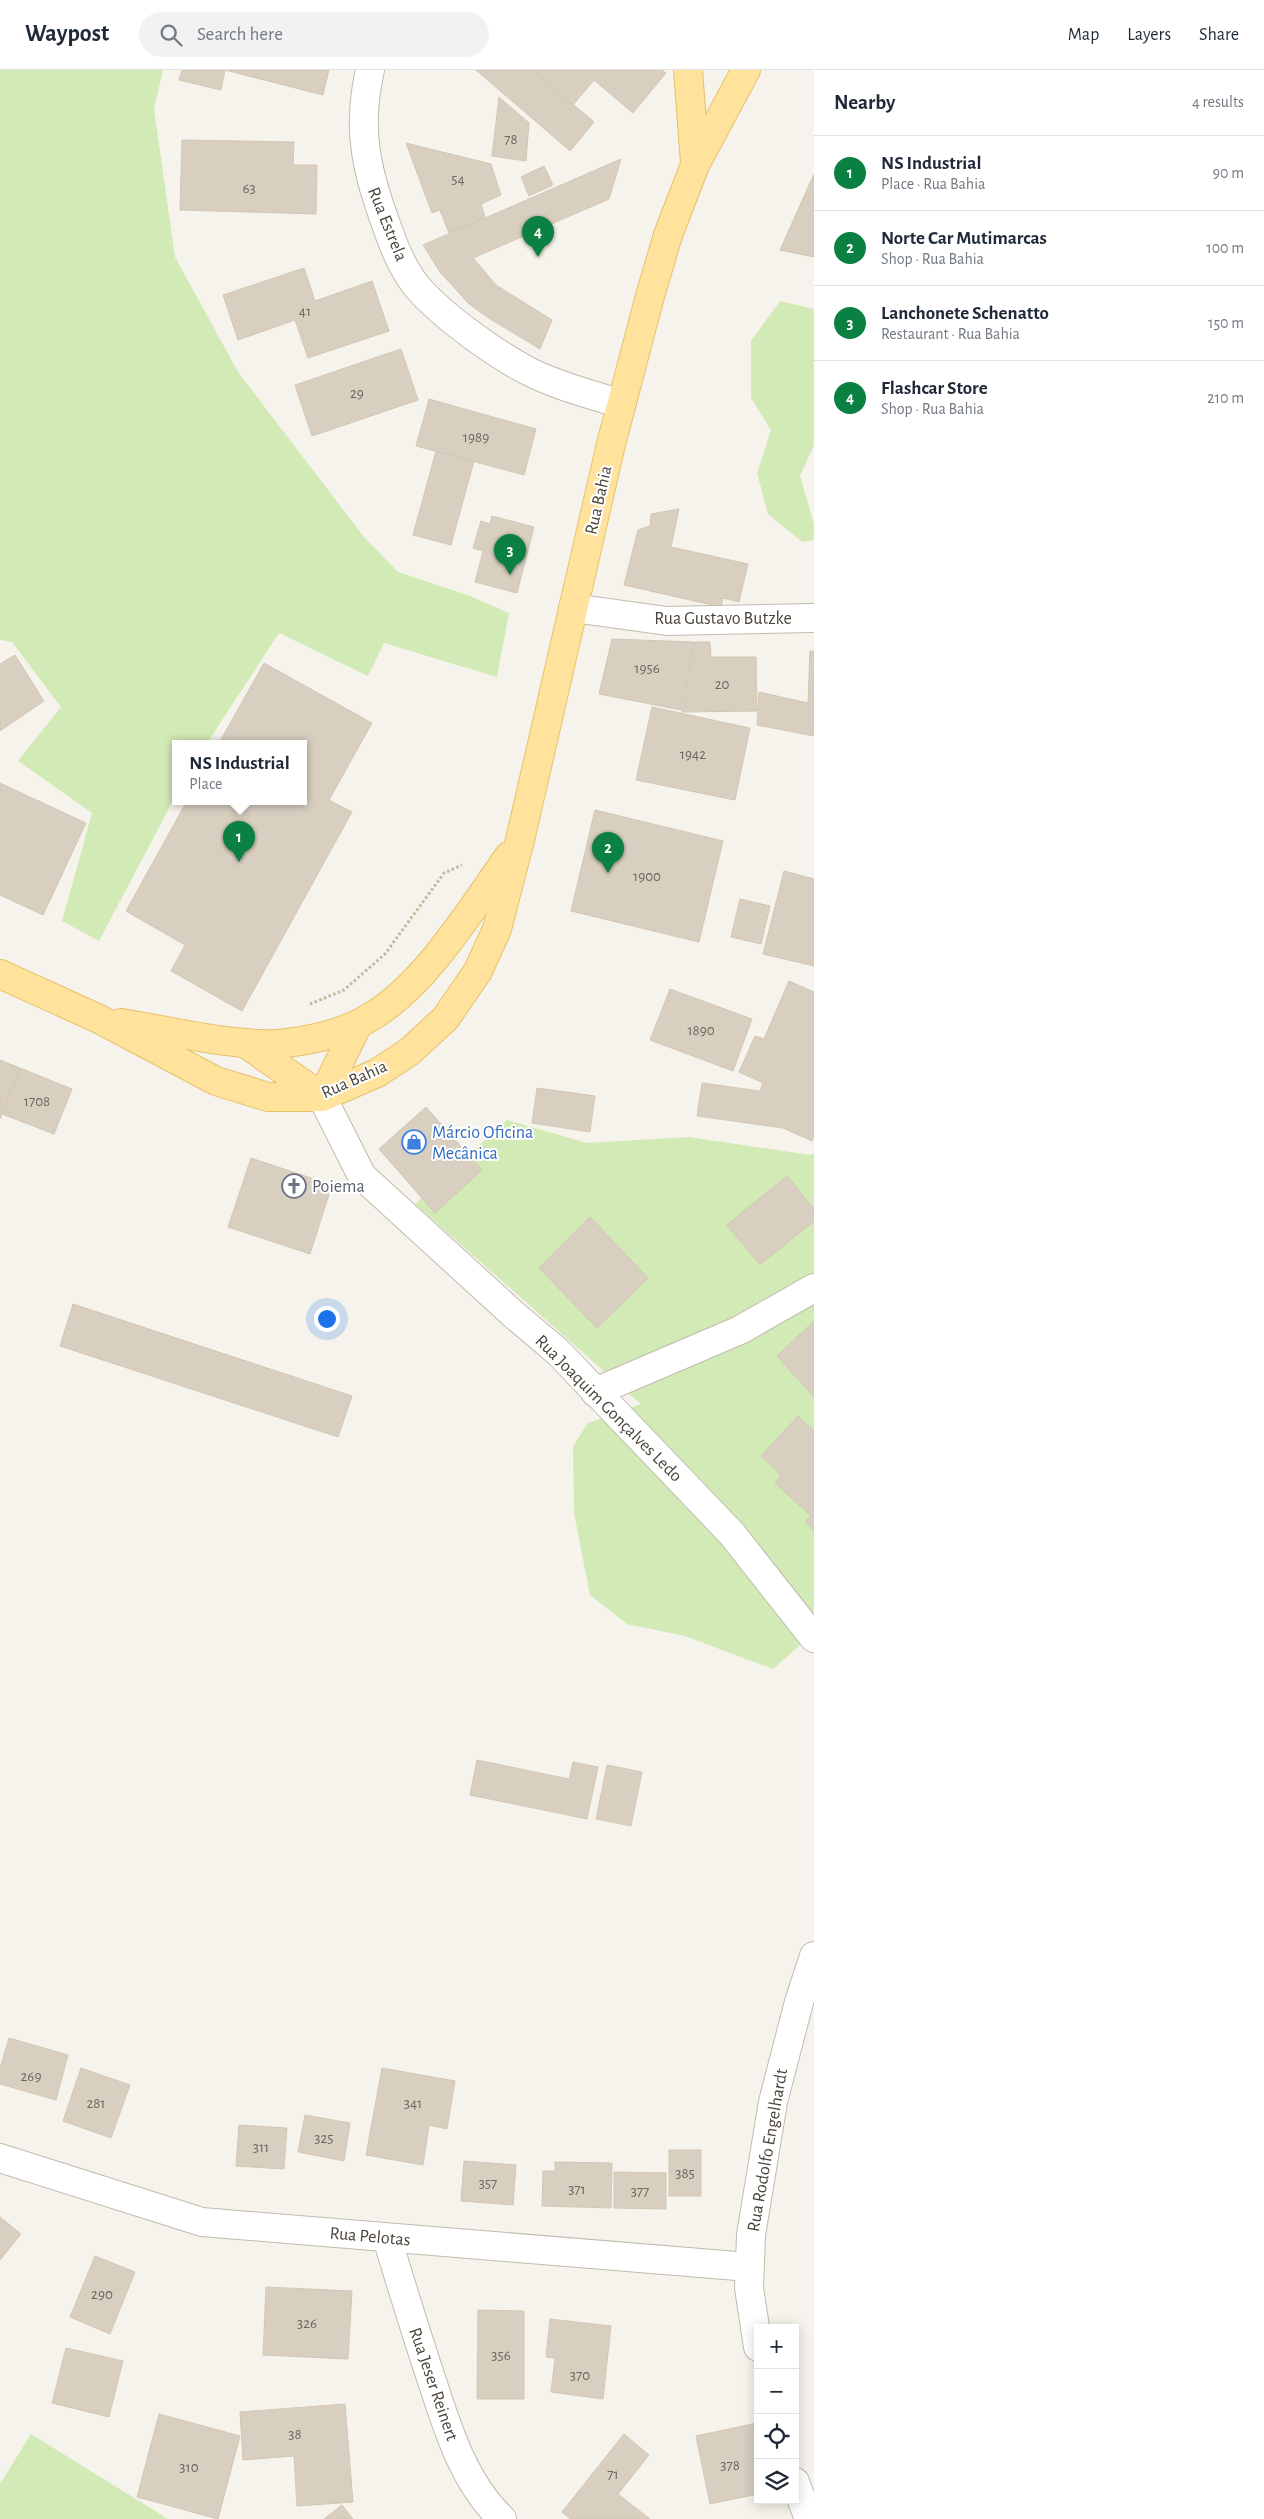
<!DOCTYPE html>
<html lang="en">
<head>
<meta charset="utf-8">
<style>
	body { margin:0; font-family:"Alegreya Sans",sans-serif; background:#f2f2f3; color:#1f2937 }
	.controls { position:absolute; right:15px; bottom:15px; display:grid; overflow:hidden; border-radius:0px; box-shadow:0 2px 12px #0003 }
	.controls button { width:45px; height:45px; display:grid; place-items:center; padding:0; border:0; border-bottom:1px solid #e0e1e3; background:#fff; color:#1f2937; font:25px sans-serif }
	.you { position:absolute; left:326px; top:1248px; width:18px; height:18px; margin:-12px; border:4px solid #fff; border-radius:50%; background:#1a73e8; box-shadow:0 0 0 8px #1a73e833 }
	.badge { display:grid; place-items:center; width:32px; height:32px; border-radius:50%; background:#0b8043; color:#fff; font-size:16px; font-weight:700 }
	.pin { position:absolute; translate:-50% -41px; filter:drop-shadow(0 1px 2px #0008) }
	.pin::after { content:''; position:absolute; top:26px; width:18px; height:15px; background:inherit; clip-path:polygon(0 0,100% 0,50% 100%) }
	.popup { position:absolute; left:172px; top:670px; width:135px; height:65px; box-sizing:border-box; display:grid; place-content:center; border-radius:0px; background:#fff; filter:drop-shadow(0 1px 4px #0005); font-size:16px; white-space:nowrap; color:#747a83 }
	.popup b { font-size:19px; color:#1f2937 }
	.popup::after { content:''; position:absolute; left:50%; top:100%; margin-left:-10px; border:10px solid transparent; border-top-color:#fff }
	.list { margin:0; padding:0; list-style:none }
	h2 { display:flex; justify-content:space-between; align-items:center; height:65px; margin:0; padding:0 20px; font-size:21px }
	h2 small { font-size:16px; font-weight:400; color:#747a83 }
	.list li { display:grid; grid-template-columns:32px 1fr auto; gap:15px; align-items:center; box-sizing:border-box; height:75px; padding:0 20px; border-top:1px solid #e0e1e3 }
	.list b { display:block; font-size:19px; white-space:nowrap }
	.list p { margin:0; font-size:16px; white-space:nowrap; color:#747a83 }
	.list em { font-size:16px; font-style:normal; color:#747a83 }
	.icon { flex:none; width:28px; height:28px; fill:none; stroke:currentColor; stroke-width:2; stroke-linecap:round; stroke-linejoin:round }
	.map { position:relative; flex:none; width:814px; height:2449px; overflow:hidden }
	header { display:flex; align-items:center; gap:30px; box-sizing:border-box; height:70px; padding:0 25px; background:#fff; border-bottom:1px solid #e0e1e3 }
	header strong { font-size:24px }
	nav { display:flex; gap:28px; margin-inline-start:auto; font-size:18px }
	.search { width:350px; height:45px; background:#f2f2f3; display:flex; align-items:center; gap:12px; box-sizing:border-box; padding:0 18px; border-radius:28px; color:#747a83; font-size:19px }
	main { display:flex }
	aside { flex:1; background:#fff }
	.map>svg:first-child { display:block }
	.green { fill:#d2eab5 }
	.building { fill:#d8cfc1; stroke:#d3c7b4 }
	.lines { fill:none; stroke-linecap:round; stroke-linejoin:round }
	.minor-casing { stroke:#c2bbae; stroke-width:30 }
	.major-casing { stroke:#e6c16a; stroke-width:30 }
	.path { stroke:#c4b79f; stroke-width:3; stroke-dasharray:2.5 2.5; stroke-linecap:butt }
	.minor { stroke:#fff; stroke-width:28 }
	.major { stroke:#ffe39c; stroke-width:28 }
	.labels { text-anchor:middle; stroke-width:4; stroke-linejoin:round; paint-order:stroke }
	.number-label { font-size:15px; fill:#6e675b }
	.street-label { font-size:18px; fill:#4b4439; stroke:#fff }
	.shop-label { font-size:18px; fill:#366cbe; stroke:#fff; text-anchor:start }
	.worship-label { font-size:18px; fill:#5b616d; stroke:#fff; text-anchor:start }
</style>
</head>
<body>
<header>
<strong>Waypost</strong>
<div class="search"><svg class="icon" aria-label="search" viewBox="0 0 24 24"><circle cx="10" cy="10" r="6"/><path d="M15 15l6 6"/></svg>Search here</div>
<nav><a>Map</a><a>Layers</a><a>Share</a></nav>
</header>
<main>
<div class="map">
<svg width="814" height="2449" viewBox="0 0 814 2449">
	<rect width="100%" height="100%" fill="#f6f3ec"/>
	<g class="green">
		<polygon points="0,0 163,0 154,39 175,187 238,302 364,467 398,502 470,526 509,543 497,607 384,573 368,606 279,563 207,673 175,673 175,727 99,871 62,851 92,743 18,691 61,637 12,572 0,570"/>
		<polygon points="780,231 814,239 814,375 800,406 814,454 814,470 802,472 768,444 757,403 771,360 751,328 751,271"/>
		<polygon points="507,1050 587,1073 689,1067 810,1085 814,1083 814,1563 773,1599 685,1566 627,1554 590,1525 574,1443 573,1376 588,1353 641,1334 415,1134"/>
		<polygon points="31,2364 168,2449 0,2449 0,2414"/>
	</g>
	<g class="building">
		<polygon points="182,0 329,0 323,25 225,0 221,20 179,10"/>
		<polygon points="476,0 533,0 594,52 570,81"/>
		<polygon points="533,0 662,0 666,3 633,43 594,10 573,35"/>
		<polygon points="499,27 529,53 526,91 492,86"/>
		<polygon points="182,70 294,72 293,95 317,95 316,144 180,140"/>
		<polygon points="406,73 491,94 501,125 481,134 485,147 449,163 440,140 432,143"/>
		<polygon points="621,89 609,129 473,188 496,215 552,250 540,279 490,249 469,234 440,202 423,175"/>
		<polygon points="544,96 553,115 529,126 521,107"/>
		<polygon points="814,104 814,187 780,180"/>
		<polygon points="304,198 315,231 372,211 389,261 308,288 295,250 238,270 223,225"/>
		<polygon points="401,279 418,330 312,366 295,315"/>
		<polygon points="429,329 536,359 524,405 416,376"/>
		<polygon points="436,381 474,391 451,475 413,465"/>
		<polygon points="679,439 671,477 748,494 739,532 723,528 721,537 624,515 638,460 650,456 651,444"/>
		<polygon points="492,446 534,457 517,523 475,512 483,481 473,478 481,451 490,454"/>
		<polygon points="612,569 694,572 681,640 599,624"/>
		<polygon points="695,572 710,572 711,587 756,587 757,641 682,642"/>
		<polygon points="810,581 814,581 814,666 757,655 759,622 808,633"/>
		<polygon points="15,585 44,631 0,661 0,594"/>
		<polygon points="264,593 372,653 329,730 352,742 242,941 171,901 185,875 126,841 187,731 303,731 303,673 219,673"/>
		<polygon points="652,637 750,658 735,730 636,710"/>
		<polygon points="0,713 86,753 43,845 0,825"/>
		<polygon points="595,740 723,771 699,872 571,841"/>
		<polygon points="784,801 814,809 814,896 763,884"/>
		<polygon points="740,829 770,836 761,874 731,867"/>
		<polygon points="789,911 814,922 814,1065 812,1071 783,1058 697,1046 702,1013 760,1021 763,1013 739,1002 755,966 764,969"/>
		<polygon points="670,919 752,949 733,1001 650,970"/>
		<polygon points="0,990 20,998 0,1049"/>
		<polygon points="20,998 72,1019 54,1064 2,1044"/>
		<polygon points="537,1018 595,1026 590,1062 532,1053"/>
		<polygon points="426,1037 482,1100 435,1143 379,1079"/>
		<polygon points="251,1088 332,1115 310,1184 228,1157"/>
		<polygon points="787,1106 814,1139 814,1151 760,1195 727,1155"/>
		<polygon points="590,1147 648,1208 597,1258 539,1198"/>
		<polygon points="73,1234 352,1326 338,1367 60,1276"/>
		<polygon points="814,1251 814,1327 777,1286"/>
		<polygon points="798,1346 814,1361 814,1460 805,1452 811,1446 775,1413 781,1405 761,1386"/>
		<polygon points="477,1690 569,1709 573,1692 598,1697 587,1749 470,1725"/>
		<polygon points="607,1695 642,1702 631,1756 596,1749"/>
		<polygon points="9,1968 68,1985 56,2030 0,2014 0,1998"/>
		<polygon points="81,1998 130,2015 111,2068 63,2051"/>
		<polygon points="382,1998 455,2011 447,2059 429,2055 423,2095 366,2085"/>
		<polygon points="305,2045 350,2053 344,2091 298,2082"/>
		<polygon points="239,2055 287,2058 284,2099 236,2096"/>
		<rect x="669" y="2080" width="32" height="46"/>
		<polygon points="464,2091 516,2095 513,2135 461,2131"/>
		<polygon points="555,2092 612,2093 611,2138 542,2136 543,2101 555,2101"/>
		<polygon points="614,2102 666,2103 666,2139 614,2138"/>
		<polygon points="0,2147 21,2164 0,2190"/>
		<polygon points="95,2186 135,2202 110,2264 70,2247"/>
		<polygon points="266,2217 352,2221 348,2289 263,2285"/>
		<polygon points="478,2240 524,2241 524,2329 477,2329"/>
		<polygon points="550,2249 611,2256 603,2329 551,2322 555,2288 546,2287"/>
		<polygon points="66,2278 123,2291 109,2347 52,2333"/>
		<polygon points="345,2334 353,2432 297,2436 294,2386 243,2390 240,2342"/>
		<polygon points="159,2344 240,2366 218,2449 137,2427"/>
		<polygon points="757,2353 758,2424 710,2434 696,2366"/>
		<polygon points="624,2364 649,2385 618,2424 650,2449 570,2449 562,2442"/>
		<polygon points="342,2435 353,2449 324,2449"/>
	</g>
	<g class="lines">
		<g class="minor-casing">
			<g id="minor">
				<path d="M 370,0 C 359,49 363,87 379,134 C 389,163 399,196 419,219 C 445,248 494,283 528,301 C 557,316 591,324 621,334"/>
				<polyline points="573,538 667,551 814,548"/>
				<polyline points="322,1027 362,1106 513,1244 558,1282 732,1464 814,1568"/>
				<polyline points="595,1322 740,1260 814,1218"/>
				<polyline points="0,2088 202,2152 749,2197"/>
				<path d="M 387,2168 C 400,2211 413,2253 427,2296 C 445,2349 460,2409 502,2449"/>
				<polyline points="758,2277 749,2218 751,2165 773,2032 799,1932 814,1886"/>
				<polyline points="795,2412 809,2449"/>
			</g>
		</g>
		<g class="major-casing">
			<g id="major">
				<polyline points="688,0 695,93"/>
				<polyline points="0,904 99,949 216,1011 268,1027 322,1027 377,1003 409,982 445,949 478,901 497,859 520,770 611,374 650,226 668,165 695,95 746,0"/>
				<path d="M 121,953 C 167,960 230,976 275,974 C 305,972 343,964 369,948 C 425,916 472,838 509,786"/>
				<polyline points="245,973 322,1027"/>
				<polyline points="322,1027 358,954"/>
			</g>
		</g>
		<polyline class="path" points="310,934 344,920 385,884 444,803 462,795"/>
		<use href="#minor" class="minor"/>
		<use href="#major" class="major"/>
	</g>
	<defs>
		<g id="shop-ring" transform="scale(1.25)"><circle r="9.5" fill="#fff" stroke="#3f7fe0" stroke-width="1.5"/><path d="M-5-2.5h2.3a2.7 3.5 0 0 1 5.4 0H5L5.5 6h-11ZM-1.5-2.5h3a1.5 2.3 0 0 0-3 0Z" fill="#3f7fe0"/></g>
		<g id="church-ring" transform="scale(1.25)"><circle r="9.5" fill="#fff" stroke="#6b7280" stroke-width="1.5"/><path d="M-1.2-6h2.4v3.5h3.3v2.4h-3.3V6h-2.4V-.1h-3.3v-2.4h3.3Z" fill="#6b7280"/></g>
	</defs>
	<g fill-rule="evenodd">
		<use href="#shop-ring" x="414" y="1072"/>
		<use href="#church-ring" x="294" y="1116"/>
	</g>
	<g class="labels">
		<g class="number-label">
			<text x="511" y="74">78</text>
			<text x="458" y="114">54</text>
			<text x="249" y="123">63</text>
			<text x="305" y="246">41</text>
			<text x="357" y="328">29</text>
			<text x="476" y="372">1989</text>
			<text x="647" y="603">1956</text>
			<text x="722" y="619">20</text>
			<text x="693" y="689">1942</text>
			<text x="647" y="811">1900</text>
			<text x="701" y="965">1890</text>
			<text x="37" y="1036">1708</text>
			<text x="31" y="2011">269</text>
			<text x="96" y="2038">281</text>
			<text x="413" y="2038">341</text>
			<text x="324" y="2073">325</text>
			<text x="261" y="2082">311</text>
			<text x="685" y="2108">385</text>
			<text x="488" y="2118">357</text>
			<text x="577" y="2124">371</text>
			<text x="640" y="2126">377</text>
			<text x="102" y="2229">290</text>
			<text x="307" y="2258">326</text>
			<text x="501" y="2290">356</text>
			<text x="580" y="2310">370</text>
			<text x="295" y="2369">38</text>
			<text x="730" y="2400">378</text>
			<text x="189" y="2402">310</text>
			<text x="613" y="2409">71</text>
		</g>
		<g class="street-label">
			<text transform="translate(388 154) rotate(68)" y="6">Rua Estrela</text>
			<text transform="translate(598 430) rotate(-77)" y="6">Rua Bahia</text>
			<text x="723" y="554">Rua Gustavo Butzke</text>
			<text transform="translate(354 1009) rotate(-24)" y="6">Rua Bahia</text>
			<text transform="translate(609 1338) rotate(45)" y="6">Rua Joaquim Gonçalves Ledo</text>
			<text transform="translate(767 2080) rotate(-80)" y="6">Rua Rodolfo Engelhardt</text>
			<text transform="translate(370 2166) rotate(5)" y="6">Rua Pelotas</text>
			<text transform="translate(434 2314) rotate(71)" y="6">Rua Jeser Reinert</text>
		</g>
		<g class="shop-label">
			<text x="432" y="1068">Márcio Oficina<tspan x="432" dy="21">Mecânica</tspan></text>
		</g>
		<g class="worship-label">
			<text x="312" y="1122">Poiema</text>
		</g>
	</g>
</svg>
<div class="controls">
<button>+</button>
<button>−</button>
<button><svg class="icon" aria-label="locate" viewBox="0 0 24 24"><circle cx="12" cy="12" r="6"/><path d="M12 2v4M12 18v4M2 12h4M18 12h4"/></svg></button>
<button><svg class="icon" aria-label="layers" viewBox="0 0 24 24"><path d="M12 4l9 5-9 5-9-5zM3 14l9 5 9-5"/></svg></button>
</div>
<div class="you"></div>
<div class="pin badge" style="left:239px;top:792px">1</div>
<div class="popup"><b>NS Industrial</b>Place</div>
<div class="pin badge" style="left:608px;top:803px">2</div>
<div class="pin badge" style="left:510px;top:505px">3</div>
<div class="pin badge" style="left:538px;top:187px">4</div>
</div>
<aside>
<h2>Nearby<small>4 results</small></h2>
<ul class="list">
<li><span class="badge">1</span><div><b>NS Industrial</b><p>Place · Rua Bahia</p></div><em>90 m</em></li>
<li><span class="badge">2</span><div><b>Norte Car Mutimarcas</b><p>Shop · Rua Bahia</p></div><em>100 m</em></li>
<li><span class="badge">3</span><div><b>Lanchonete Schenatto</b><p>Restaurant · Rua Bahia</p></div><em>150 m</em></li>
<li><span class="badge">4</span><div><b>Flashcar Store</b><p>Shop · Rua Bahia</p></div><em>210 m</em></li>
</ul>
</aside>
</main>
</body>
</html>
